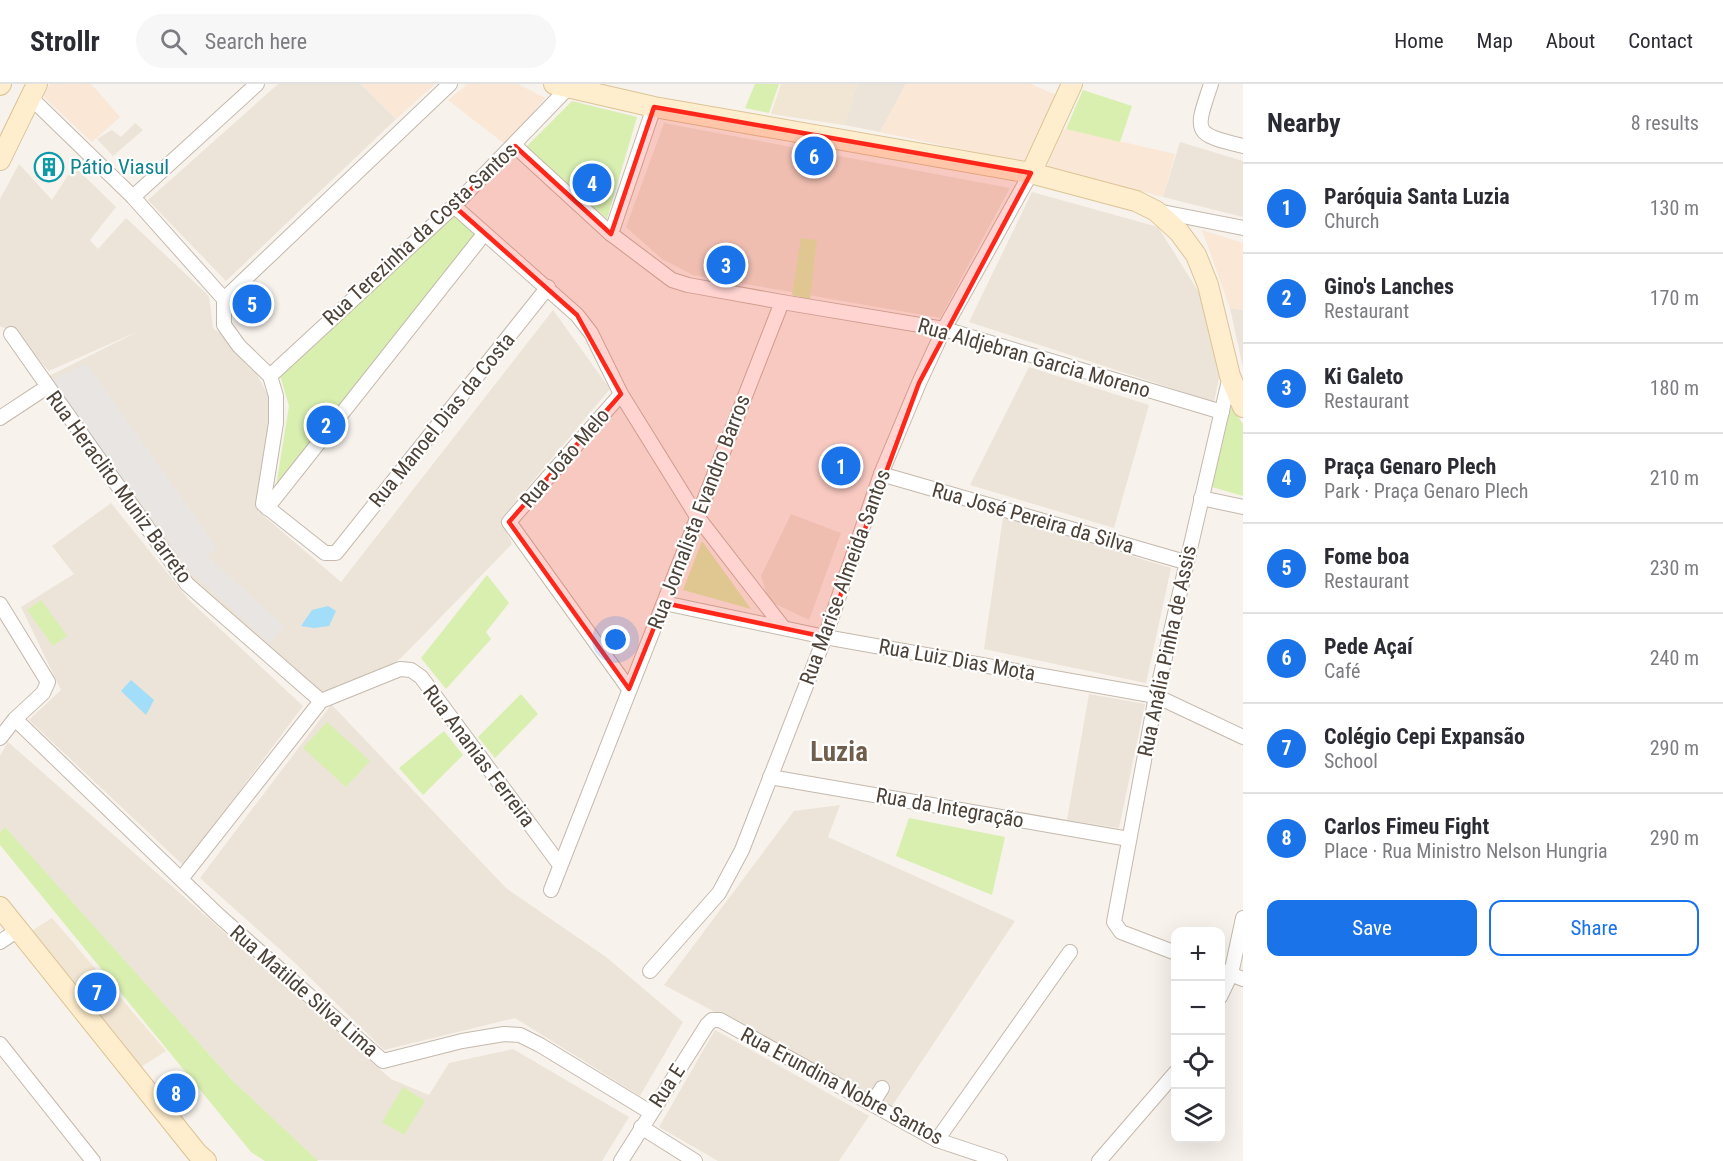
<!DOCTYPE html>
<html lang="en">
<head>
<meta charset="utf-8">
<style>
	body { margin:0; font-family:"Roboto Condensed",sans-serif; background:#f7f7f7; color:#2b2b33 }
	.controls { position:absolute; right:18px; bottom:18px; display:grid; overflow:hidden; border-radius:12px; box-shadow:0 6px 24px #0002 }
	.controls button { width:54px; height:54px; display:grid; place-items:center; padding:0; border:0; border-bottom:2px solid #e1e1e2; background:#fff; color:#2b2b33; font:30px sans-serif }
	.you { position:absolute; left:616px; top:556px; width:21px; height:21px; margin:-15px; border:4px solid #fff; border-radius:50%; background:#1a73e8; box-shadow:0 0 0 9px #1a73e833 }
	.badge { display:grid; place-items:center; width:39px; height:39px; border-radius:50%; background:#1a73e8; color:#fff; font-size:20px; font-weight:700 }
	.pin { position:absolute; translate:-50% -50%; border:3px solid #fff; box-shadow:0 2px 6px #0006 }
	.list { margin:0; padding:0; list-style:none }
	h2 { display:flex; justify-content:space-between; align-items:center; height:78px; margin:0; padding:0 24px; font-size:26px }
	h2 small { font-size:20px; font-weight:400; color:#7c7c81 }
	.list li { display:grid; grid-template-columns:39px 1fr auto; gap:18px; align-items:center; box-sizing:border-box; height:90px; padding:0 24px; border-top:2px solid #e1e1e2 }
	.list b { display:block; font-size:22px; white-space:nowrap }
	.list p { margin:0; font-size:20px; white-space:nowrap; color:#7c7c81 }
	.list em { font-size:20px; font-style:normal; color:#7c7c81 }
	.actions { display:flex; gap:12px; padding:18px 24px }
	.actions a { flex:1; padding:14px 0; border:2px solid #1a73e8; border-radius:12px; text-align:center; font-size:21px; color:#1a73e8 }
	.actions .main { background:#1a73e8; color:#fff }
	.icon { flex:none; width:33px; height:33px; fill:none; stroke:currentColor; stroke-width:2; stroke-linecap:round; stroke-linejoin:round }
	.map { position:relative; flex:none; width:1243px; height:1077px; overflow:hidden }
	header { display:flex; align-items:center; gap:36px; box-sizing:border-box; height:84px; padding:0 30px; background:#fff; border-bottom:2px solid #e1e1e2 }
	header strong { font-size:28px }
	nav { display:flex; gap:33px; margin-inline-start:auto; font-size:21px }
	.search { width:420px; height:54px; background:#f7f7f7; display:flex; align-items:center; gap:15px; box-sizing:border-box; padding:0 21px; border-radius:33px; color:#7c7c81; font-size:22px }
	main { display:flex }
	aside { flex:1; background:#fff }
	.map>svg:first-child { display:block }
	.residential { fill:#ece4d8 }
	.commercial { fill:#fae7d5 }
	.education { fill:#f1e6d3 }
	.green { fill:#d9efb0 }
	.parking { fill:#e8e5e2 }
	.water { fill:#a2def9 }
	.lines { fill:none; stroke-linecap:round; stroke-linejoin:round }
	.street-casing { stroke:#c4b9ac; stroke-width:16 }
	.secondary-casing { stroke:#dcc396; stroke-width:22 }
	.street { stroke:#fff; stroke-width:14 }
	.secondary { stroke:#ffeecd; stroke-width:20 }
	.marked { fill:#ff261a; fill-opacity:0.2; stroke:#ff261a; stroke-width:4.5; stroke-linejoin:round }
	.labels { text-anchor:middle; stroke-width:4.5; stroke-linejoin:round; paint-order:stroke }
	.culture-label { font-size:21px; fill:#0d838f; stroke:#fff; text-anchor:start }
	.street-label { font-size:21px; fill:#4d4237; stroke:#fff }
	.district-label { font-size:27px; font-weight:bold; fill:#715f4d; stroke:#fff }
</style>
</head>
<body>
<header>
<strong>Strollr</strong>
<div class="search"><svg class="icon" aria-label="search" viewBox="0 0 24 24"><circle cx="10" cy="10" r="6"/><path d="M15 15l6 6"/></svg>Search here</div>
<nav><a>Home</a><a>Map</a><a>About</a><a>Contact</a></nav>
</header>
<main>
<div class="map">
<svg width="1243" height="1077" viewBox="0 0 1243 1077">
	<rect width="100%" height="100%" fill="#f7f2eb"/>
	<g class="residential">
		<polygon points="278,0 361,0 396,35 226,197 148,116"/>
		<polygon points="857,0 906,0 880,48 844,41"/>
		<polygon points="135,39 143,46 113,72 97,55 112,46 121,53"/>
		<polygon points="664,39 1010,104 940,234 693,191 662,175 626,143"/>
		<polygon points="1180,58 1243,77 1243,133 1163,113"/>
		<polygon points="19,80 52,116 74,82 116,123 90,156 98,165 126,134 209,212 213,244 246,270 271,317 258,427 341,498 553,226 610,305 501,435 512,460 401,574 332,621 506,804 606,873 683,938 640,1012 515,934 384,966 294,878 200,794 331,621 185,490 47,293 141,246 49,287 15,249 0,242 0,115"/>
		<polygon points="1032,108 1158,143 1200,210 1219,293 1214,318 969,238"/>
		<polygon points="1230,224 1243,226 1243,284"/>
		<polygon points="1029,283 1149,321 1114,444 970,401"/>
		<polygon points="111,419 189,516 303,622 184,782 29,636 61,606 21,523 74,490 52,462"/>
		<polygon points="791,430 841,449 809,536 769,517 761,492"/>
		<polygon points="1003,433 1171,484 1146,599 984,565"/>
		<polygon points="1089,610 1145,620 1119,744 1067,736"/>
		<polygon points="8,658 391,995 429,1011 449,979 513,965 629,1033 602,1077 316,1076 232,996 5,744 0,748 0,672"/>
		<polygon points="840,721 828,753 1015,837 892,1022 664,901 794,727"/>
		<polygon points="715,946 869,1032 839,1077 718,1077 659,1043"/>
	</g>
	<g class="commercial">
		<polygon points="50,0 91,0 120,33 92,58 43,12"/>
		<polygon points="361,0 435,0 396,35"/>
		<polygon points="468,0 518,0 545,14 506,61 448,16"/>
		<polygon points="906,0 1031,0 1058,12 1024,79 880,48"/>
		<polygon points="1066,45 1175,70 1163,113 1047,84 1058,49"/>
		<polygon points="1202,146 1243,159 1243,226 1230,224"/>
	</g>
	<g class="education">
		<polygon points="781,0 857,0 844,41 771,30"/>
		<polygon points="52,834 166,967 141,983 30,848"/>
	</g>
	<g class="green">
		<polygon points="755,0 779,0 769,29 745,24"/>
		<polygon points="1083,6 1132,22 1120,58 1066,45"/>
		<polygon points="572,17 637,33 607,135 526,63"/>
		<polygon points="454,124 482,150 274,415 289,322 279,288"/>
		<polygon points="801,154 817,156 810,215 792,211"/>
		<polygon points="1231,323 1243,340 1243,412 1212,403"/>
		<polygon points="702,457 751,525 683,506"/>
		<polygon points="487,491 509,519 486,548 491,555 446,605 421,574"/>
		<polygon points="41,516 67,552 53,562 27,526"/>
		<polygon points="521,610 538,630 495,674 478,653"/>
		<polygon points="327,638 370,677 346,703 303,664"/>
		<polygon points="444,647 463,671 423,711 399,684"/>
		<polygon points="909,734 1005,753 992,811 896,772"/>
		<polygon points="5,743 232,996 318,1077 265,1077 251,1068 0,761 0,748"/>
		<polygon points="403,1003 425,1017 404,1051 382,1038"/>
	</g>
	<polygon class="parking" points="87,280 217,464 207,472 284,542 270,560 191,488 51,296"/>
	<g class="water">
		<polygon points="328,522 336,527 329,542 314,544 301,542 312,526"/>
		<polygon points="131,596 154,616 146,631 121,607"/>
	</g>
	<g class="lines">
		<g class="street-casing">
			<g id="street">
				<path d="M 1211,0 C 1195,48 1192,50 1243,62"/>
				<polyline points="31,14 133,113 224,215 224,241 239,262 270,292 276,312 276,339 263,420 325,469 336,469 548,203"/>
				<polyline points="515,62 611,150 672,196 688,201 782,218 944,245 1222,328"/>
				<polyline points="133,113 257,0"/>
				<polyline points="454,122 577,231 591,249 621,310 696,431 782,542"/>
				<polyline points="1157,127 1243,144"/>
				<polyline points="611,150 654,23"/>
				<polyline points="224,215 450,0"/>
				<polyline points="11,250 187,500 321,617"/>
				<polyline points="270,292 454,122 567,5"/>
				<polyline points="621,310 509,438 629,605"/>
				<polyline points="0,334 47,303"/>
				<polyline points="881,390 1185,478"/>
				<polyline points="1201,414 1243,423"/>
				<polyline points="267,424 484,150"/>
				<polyline points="664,519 825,553 1156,612 1243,653"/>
				<polyline points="0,520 48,598 43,609 15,635 0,654"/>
				<polyline points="15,635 217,830 383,977 462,957 504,950 520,951 540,961 650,1028"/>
				<polyline points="770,693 1129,755"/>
				<polyline points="181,795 321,617 400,585 411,586 421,593 560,781"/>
				<polyline points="551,806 782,218"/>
				<polyline points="0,858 18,846"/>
				<polyline points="1176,869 1121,848 1114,838 1156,612 1230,292"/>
				<polyline points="1220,886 1243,895"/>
				<polyline points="650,887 719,809 742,766 825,553 881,390 919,299 944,245 1031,89"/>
				<polyline points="1220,913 1231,890 1243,834"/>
				<polyline points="0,960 93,1077"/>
				<polyline points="872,1020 882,1004"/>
				<polyline points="641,1043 695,1077"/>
				<polyline points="937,1056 1070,868"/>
				<polyline points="621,1077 707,941 712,936 720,936 937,1056 1000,1077"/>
				<polyline points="1099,1077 1176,988"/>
			</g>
		</g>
		<g class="secondary-casing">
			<g id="secondary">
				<polyline points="554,0 654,23 1031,89 1136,117 1156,127 1179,148 1196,171 1208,201 1230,292 1243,323"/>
				<polyline points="0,1 1,0"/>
				<polyline points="0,76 37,0"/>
				<polyline points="1031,89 1072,0"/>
				<polyline points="0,823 197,1069 206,1077"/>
			</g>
		</g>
		<use href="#street" class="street"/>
		<use href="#secondary" class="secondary"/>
	</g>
	<path class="marked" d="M 654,23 L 1031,89 L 919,299 L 825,553 L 664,519 L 629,605 L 509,438 L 621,310 L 577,231 L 454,122 L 515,62 L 611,150 Z"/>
	<defs>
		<g id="building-ring" transform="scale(1.5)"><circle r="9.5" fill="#fff" stroke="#0f9aa8" stroke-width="1.5"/><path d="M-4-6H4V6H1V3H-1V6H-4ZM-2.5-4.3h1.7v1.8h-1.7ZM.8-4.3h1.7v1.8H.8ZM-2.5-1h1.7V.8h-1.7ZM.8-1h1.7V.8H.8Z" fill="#0f9aa8"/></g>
	</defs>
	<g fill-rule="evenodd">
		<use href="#building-ring" x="49" y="83"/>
	</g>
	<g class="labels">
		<g class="culture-label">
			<text x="70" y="90">Pátio Viasul</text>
		</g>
		<g class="street-label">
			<text transform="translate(420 150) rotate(-43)" y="7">Rua Terezinha da Costa Santos</text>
			<text transform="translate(1034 274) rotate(16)" y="7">Rua Aldjebran Garcia Moreno</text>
			<text transform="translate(442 336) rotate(-51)" y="7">Rua Manoel Dias da Costa</text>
			<text transform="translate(565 374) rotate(-49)" y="7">Rua João Melo</text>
			<text transform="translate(119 403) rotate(54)" y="7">Rua Heraclito Muniz Barreto</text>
			<text transform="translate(699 428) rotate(-69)" y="7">Rua Jornalista Evandro Barros</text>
			<text transform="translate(1033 434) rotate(16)" y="7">Rua José Pereira da Silva</text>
			<text transform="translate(845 493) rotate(-70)" y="7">Rua Marise Almeida Santos</text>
			<text transform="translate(1167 567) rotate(-78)" y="7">Rua Anália Pinha de Assis</text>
			<text transform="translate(957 576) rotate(10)" y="7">Rua Luiz Dias Mota</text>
			<text transform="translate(479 672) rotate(53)" y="7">Rua Ananias Ferreira</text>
			<text transform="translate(950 724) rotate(10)" y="7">Rua da Integração</text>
			<text transform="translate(304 907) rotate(41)" y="7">Rua Matilde Silva Lima</text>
			<text transform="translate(667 1002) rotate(-57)" y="7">Rua E</text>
			<text transform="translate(842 1002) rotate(28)" y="7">Rua Erundina Nobre Santos</text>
		</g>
		<g class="district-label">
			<text x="839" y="677">Luzia</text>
		</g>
	</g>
</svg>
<div class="controls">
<button>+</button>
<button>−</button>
<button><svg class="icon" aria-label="locate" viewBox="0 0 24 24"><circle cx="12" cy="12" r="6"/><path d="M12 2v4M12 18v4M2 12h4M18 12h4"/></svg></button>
<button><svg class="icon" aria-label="layers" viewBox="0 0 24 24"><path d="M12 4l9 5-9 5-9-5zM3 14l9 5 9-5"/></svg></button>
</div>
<div class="you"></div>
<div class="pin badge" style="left:841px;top:382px">1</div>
<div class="pin badge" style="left:326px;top:341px">2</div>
<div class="pin badge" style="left:726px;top:181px">3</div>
<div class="pin badge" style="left:592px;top:99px">4</div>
<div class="pin badge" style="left:252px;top:220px">5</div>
<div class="pin badge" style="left:814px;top:72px">6</div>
<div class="pin badge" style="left:97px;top:908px">7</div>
<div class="pin badge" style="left:176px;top:1009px">8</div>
</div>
<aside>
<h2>Nearby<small>8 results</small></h2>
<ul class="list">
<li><span class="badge">1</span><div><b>Paróquia Santa Luzia</b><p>Church</p></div><em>130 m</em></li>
<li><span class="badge">2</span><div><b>Gino's Lanches</b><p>Restaurant</p></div><em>170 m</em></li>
<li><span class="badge">3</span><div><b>Ki Galeto</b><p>Restaurant</p></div><em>180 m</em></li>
<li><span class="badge">4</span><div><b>Praça Genaro Plech</b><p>Park · Praça Genaro Plech</p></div><em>210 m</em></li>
<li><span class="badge">5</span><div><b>Fome boa</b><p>Restaurant</p></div><em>230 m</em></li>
<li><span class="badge">6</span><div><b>Pede Açaí</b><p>Café</p></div><em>240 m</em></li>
<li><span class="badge">7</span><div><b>Colégio Cepi Expansão</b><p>School</p></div><em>290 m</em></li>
<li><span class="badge">8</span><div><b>Carlos Fimeu Fight</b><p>Place · Rua Ministro Nelson Hungria</p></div><em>290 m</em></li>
</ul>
<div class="actions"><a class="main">Save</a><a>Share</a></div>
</aside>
</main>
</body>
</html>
